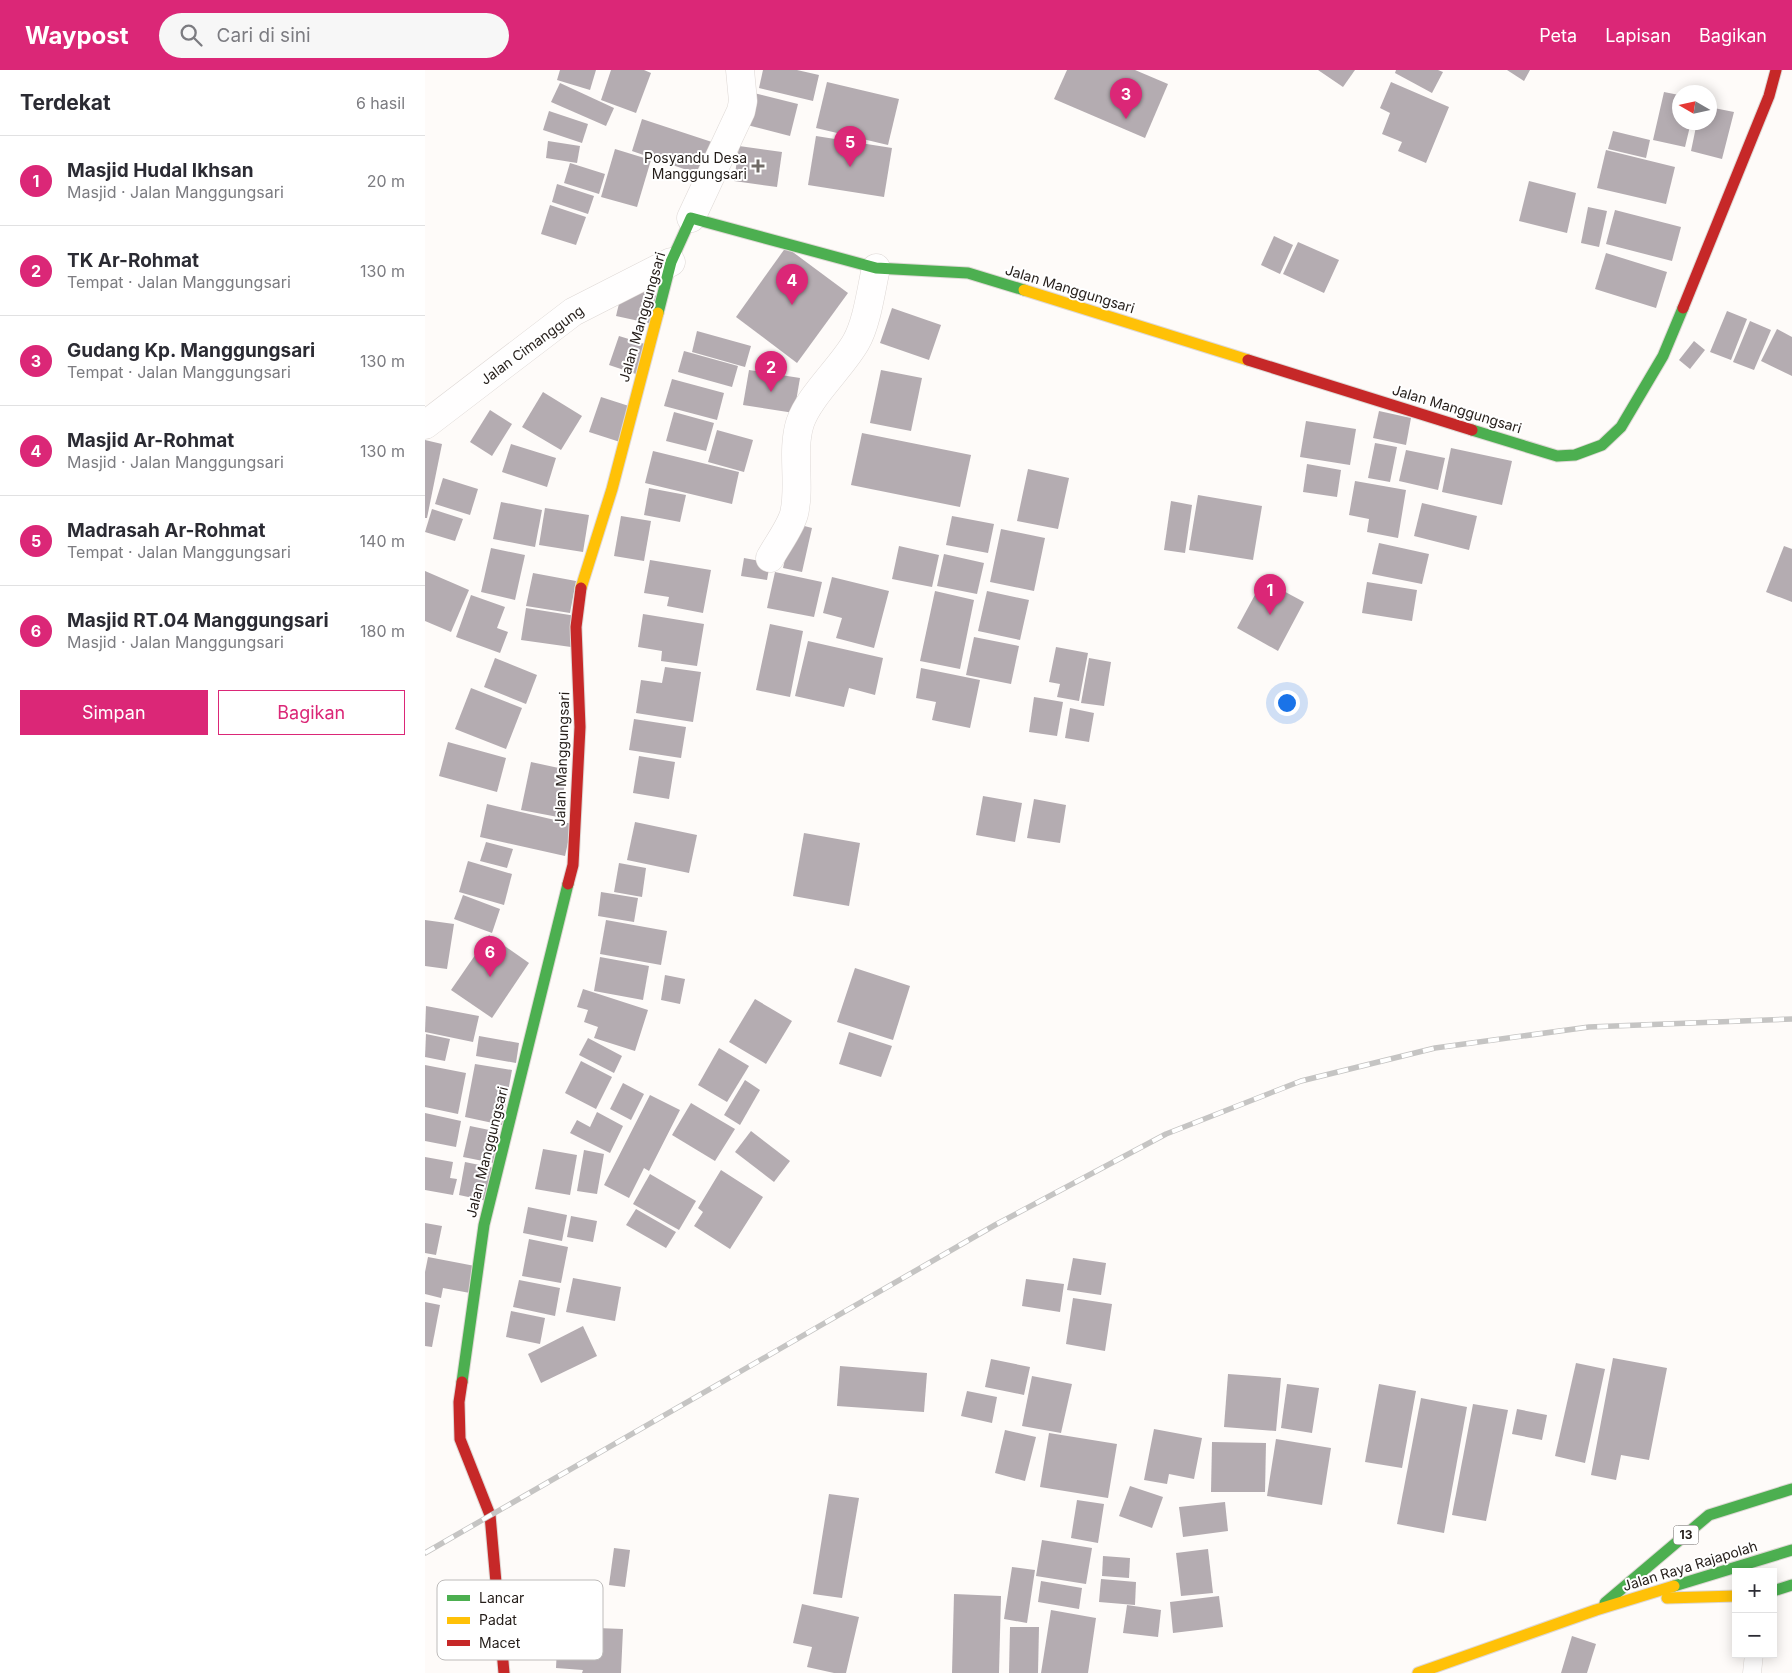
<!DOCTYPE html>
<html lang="id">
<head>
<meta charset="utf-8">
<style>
	body { margin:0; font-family:Inter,sans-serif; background:#f7f7f7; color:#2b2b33 }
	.controls { position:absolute; right:15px; bottom:15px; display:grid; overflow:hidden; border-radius:0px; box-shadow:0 2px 12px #0003 }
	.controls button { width:45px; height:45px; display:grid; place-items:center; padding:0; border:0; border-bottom:1px solid #e1e1e2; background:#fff; color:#2b2b33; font:25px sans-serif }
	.compass { position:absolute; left:1247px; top:15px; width:45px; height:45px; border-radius:50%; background:#fff; box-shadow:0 2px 12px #0003; rotate:279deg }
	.you { position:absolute; left:861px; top:632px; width:18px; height:18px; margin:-12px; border:4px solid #fff; border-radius:50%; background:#1a73e8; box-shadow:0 0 0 8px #1a73e833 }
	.badge { display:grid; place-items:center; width:32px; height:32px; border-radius:50%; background:#db2777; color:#fff; font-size:16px; font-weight:700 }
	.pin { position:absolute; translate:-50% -41px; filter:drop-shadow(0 1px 2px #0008) }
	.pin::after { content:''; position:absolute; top:26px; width:18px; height:15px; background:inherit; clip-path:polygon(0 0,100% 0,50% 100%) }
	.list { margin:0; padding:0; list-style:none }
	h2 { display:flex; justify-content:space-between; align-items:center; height:65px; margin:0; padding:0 20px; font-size:21px }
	h2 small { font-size:16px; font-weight:400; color:#7c7c81 }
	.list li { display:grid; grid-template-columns:32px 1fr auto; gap:15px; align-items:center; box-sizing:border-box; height:90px; padding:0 20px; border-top:1px solid #e1e1e2 }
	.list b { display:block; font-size:19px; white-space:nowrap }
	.list p { margin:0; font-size:16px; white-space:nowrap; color:#7c7c81 }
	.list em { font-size:16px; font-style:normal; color:#7c7c81 }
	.actions { display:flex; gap:10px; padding:15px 20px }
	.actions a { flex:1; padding:11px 0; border:1px solid #db2777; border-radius:0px; text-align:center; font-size:18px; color:#db2777 }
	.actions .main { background:#db2777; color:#fff }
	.icon { flex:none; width:28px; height:28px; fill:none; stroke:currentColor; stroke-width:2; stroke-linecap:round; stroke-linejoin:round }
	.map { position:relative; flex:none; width:1367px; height:1603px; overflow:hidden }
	header { display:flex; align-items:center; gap:30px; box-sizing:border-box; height:70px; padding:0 25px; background:#db2777; color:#fff }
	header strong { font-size:24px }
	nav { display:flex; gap:28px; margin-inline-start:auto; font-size:18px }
	.search { width:350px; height:45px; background:#f7f7f7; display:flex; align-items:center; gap:12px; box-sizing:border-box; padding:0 18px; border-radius:28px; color:#7c7c81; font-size:19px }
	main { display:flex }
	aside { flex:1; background:#fff }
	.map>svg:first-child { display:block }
	.building { fill:#b4acb1 }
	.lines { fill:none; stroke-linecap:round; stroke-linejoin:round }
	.lane-casing { stroke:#ded8d5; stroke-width:19 }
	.street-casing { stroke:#ded8d5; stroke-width:29 }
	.fast-casing { stroke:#ded8d5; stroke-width:13 }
	.slow-casing { stroke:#ded8d5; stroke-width:13 }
	.jam-casing { stroke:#ded8d5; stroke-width:13 }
	.lane { stroke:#fffefe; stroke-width:18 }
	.street { stroke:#fffefe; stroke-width:28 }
	.fast { stroke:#4caf50; stroke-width:11 }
	.slow { stroke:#ffc107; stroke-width:11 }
	.jam { stroke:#c62828; stroke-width:11 }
	.rail-casing { stroke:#c5c4c3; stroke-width:5.5 }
	.rail { stroke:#fff; stroke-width:4; stroke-dasharray:11; stroke-linecap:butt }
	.poi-dot { fill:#706b67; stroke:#fff; stroke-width:2 }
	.labels { text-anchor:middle; stroke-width:4; stroke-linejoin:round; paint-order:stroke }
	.shield { fill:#fff; stroke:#66615e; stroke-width:1 }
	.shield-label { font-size:12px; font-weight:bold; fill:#241d19 }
	.poi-label { font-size:14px; fill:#241d19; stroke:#fff; text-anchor:end }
	.street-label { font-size:14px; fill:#241d19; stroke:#fff }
	.key { fill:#fff; stroke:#bdbbba; stroke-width:1 }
	.key-label { font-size:14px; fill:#241d19 }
</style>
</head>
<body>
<header>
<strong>Waypost</strong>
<div class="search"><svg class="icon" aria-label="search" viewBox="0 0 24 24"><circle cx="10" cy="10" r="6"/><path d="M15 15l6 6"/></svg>Cari di sini</div>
<nav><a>Peta</a><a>Lapisan</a><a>Bagikan</a></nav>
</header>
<main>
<aside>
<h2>Terdekat<small>6 hasil</small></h2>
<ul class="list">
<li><span class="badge">1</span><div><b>Masjid Hudal Ikhsan</b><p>Masjid · Jalan Manggungsari</p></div><em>20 m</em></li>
<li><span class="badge">2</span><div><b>TK Ar-Rohmat</b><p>Tempat · Jalan Manggungsari</p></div><em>130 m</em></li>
<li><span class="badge">3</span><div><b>Gudang Kp. Manggungsari</b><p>Tempat · Jalan Manggungsari</p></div><em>130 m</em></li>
<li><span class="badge">4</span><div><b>Masjid Ar-Rohmat</b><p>Masjid · Jalan Manggungsari</p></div><em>130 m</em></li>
<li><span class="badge">5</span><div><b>Madrasah Ar-Rohmat</b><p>Tempat · Jalan Manggungsari</p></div><em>140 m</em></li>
<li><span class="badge">6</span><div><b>Masjid RT.04 Manggungsari</b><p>Masjid · Jalan Manggungsari</p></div><em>180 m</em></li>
</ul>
<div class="actions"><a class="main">Simpan</a><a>Bagikan</a></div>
</aside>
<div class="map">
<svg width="1367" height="1603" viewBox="0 0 1367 1603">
	<rect width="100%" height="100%" fill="#fefbf9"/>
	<g class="building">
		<polygon points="135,0 171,0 165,20 132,10"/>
		<polygon points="186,0 219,0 226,3 211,43 176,30"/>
		<polygon points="338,0 372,0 394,5 388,31 334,18"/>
		<polygon points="642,0 710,0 743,14 720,68 629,29"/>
		<polygon points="893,0 930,0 918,17"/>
		<polygon points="971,0 1013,0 1018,2 1007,23 970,3"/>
		<polygon points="1082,0 1105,0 1099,11"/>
		<polygon points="402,12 474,29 463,75 391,58"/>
		<polygon points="966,12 1024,37 1001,93 973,81 977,72 957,64 965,43 955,38"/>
		<polygon points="135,13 189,38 181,56 126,32"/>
		<polygon points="1239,22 1254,25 1254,52 1266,52 1260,77 1228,70"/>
		<polygon points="329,23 373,34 365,66 322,55"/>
		<polygon points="1284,37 1309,42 1297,89 1266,81 1272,52 1284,52"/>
		<polygon points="124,41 163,54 157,73 118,60"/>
		<polygon points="217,49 296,75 285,108 207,81"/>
		<polygon points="1188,61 1225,70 1221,88 1183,79"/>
		<polygon points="391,66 467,78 459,127 383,115"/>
		<polygon points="123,71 155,76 152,93 121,88"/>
		<polygon points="314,76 357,82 352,117 309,111"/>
		<polygon points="190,79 226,90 212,137 176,127"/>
		<polygon points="1181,80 1250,97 1241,134 1172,118"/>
		<polygon points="145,93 180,104 174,124 139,113"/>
		<polygon points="1104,111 1151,123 1142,163 1094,151"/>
		<polygon points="132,114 169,126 163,144 127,132"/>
		<polygon points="125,135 161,147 151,175 116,164"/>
		<polygon points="1163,137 1182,141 1174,177 1156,173"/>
		<polygon points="1190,140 1256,157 1247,191 1181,174"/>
		<polygon points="849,166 868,175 855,204 836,195"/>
		<polygon points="873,172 914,190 899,223 858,204"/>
		<polygon points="361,177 423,223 372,293 311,247"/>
		<polygon points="1181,183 1242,202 1231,238 1170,219"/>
		<polygon points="198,217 234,226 228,254 191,246"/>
		<polygon points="467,238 516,255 504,290 455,273"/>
		<polygon points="1302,241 1322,249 1306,290 1285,282"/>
		<polygon points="1325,251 1346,260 1329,300 1308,292"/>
		<polygon points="1352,259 1367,267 1367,306 1336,291"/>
		<polygon points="272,261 326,276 320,297 267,282"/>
		<polygon points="194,266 223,275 214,305 184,295"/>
		<polygon points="1269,271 1280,280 1265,299 1254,290"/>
		<polygon points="259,281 313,296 307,317 253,302"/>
		<polygon points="324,300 375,308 369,343 318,335"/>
		<polygon points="456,300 497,308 486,361 445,353"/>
		<polygon points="247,309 299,323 292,350 239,336"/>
		<polygon points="118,322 157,346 136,380 97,357"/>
		<polygon points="176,327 207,337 195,372 164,362"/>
		<polygon points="65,340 87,354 67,386 45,372"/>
		<polygon points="954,341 986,348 981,375 948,368"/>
		<polygon points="249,342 289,353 281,381 241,371"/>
		<polygon points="881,351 931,359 925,395 875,387"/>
		<polygon points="292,360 328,370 319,402 283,392"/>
		<polygon points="437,363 546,385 535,437 426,415"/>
		<polygon points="0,370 17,374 2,448 0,448"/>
		<polygon points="950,373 972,377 965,412 943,408"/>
		<polygon points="86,374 131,388 122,417 77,402"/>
		<polygon points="1026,378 1087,391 1077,435 1017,422"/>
		<polygon points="981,380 1020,388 1013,420 974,411"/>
		<polygon points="228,381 314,402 307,434 220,413"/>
		<polygon points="882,394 916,400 912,427 878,422"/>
		<polygon points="603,399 644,408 633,459 592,451"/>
		<polygon points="18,408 53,419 45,445 10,434"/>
		<polygon points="930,411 981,420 973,468 942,462 944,449 924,445"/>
		<polygon points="224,418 261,425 255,452 219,445"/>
		<polygon points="773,425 837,436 828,490 764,480"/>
		<polygon points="746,431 767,435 760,483 739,480"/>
		<polygon points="76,432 117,440 110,477 68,469"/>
		<polygon points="997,433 1052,446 1044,480 989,466"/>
		<polygon points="120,438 164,445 158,482 114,475"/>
		<polygon points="7,439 38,449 30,471 0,462"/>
		<polygon points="196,446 226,451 219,491 189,486"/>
		<polygon points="527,446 569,454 563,483 521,475"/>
		<polygon points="368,453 387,458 377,502 358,498"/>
		<polygon points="576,459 620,468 609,521 565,512"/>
		<polygon points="954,473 1004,484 997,514 947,504"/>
		<polygon points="474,476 514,485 507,517 467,509"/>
		<polygon points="1359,476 1367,479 1367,532 1341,522"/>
		<polygon points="66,478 100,485 90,530 56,522"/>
		<polygon points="519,484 559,493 552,524 512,516"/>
		<polygon points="319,488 345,493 342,510 316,506"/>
		<polygon points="225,490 286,500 278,543 242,536 244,527 219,523"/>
		<polygon points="0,501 44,520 26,562 0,551"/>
		<polygon points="350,502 397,512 389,547 342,538"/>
		<polygon points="108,503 151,511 145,543 101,536"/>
		<polygon points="407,507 464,521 449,578 411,568 417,548 398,543"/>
		<polygon points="838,510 879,532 853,581 812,558"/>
		<polygon points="942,512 992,520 987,551 937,543"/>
		<polygon points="510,521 549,530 535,599 495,591"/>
		<polygon points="562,521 604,530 595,570 553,561"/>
		<polygon points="46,525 80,537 72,558 83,562 75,583 31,567"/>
		<polygon points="101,538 151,546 146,577 96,570"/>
		<polygon points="218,544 279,554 272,596 236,591 237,581 213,577"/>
		<polygon points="345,554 378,561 365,627 331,620"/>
		<polygon points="549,567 594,576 586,614 541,605"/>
		<polygon points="383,571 458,588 450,625 424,618 419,637 370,626"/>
		<polygon points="631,577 663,583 654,631 632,627 635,614 624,612"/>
		<polygon points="70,588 112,605 101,634 59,617"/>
		<polygon points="664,588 686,592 679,636 656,633"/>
		<polygon points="240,597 276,602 268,652 211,643 216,610 237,613"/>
		<polygon points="496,598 555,610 545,658 507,650 511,632 491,628"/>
		<polygon points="46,618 97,638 81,679 30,659"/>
		<polygon points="609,627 638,632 632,666 604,662"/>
		<polygon points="645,638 669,643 664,672 640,668"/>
		<polygon points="209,649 261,657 256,688 204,680"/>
		<polygon points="23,672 81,688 72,722 14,706"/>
		<polygon points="214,686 250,692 244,729 208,723"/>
		<polygon points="106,692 143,700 133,747 96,740"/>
		<polygon points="558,726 597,733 590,772 551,765"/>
		<polygon points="609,729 641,735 635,773 602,768"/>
		<polygon points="62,734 147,754 140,786 55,767"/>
		<polygon points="210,752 272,765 264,803 202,790"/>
		<polygon points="379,763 435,773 424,836 368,826"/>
		<polygon points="61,772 88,779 82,798 55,791"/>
		<polygon points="43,791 87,804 79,835 34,822"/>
		<polygon points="194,793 221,798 217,827 189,822"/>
		<polygon points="176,822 213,828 209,852 173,846"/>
		<polygon points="38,825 75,839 67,863 29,849"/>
		<polygon points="0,850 29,854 22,899 0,896"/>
		<polygon points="181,850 242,861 236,895 175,884"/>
		<polygon points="64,865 104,893 67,948 26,920"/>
		<polygon points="175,887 224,896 218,930 169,921"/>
		<polygon points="430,898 485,916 468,970 412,952"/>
		<polygon points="240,905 260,909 255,934 236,930"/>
		<polygon points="158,919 223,940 210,981 169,968 173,957 159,952 163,940 152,937"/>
		<polygon points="330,929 367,951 341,994 304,972"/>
		<polygon points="1,936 54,946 48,972 0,962"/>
		<polygon points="424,962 467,976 456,1007 414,994"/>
		<polygon points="1,964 25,969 20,991 0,987"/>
		<polygon points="54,966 94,973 91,993 51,986"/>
		<polygon points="163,968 197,986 189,1003 154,985"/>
		<polygon points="294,978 324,996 302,1032 273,1015"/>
		<polygon points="156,991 187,1007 171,1039 140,1023"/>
		<polygon points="50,994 87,1000 77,1055 40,1047"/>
		<polygon points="0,995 41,1003 33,1044 0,1037"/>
		<polygon points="320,1010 335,1020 315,1055 299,1045"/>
		<polygon points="198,1013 219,1024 206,1050 185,1039"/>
		<polygon points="225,1025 255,1040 224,1101 219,1098 204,1128 179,1115"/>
		<polygon points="266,1033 310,1059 290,1091 247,1065"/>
		<polygon points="172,1042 198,1056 185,1083 145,1063 152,1050 165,1057"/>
		<polygon points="0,1043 36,1051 31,1077 0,1071"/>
		<polygon points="45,1056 74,1062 68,1093 38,1087"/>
		<polygon points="326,1061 365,1091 349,1112 310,1082"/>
		<polygon points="118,1079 152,1085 145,1125 110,1119"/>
		<polygon points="159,1080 179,1084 172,1124 152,1121"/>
		<polygon points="0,1087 28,1092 25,1108 32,1109 28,1125 0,1120"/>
		<polygon points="40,1092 69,1098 62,1131 34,1125"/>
		<polygon points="296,1100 338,1127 305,1179 269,1156 278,1142 273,1138"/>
		<polygon points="225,1104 271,1131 254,1160 208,1134"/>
		<polygon points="103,1137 142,1145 137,1171 98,1163"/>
		<polygon points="211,1139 251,1162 241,1178 201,1155"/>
		<polygon points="146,1146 172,1151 168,1172 142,1167"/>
		<polygon points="0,1153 17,1156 11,1185 0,1183"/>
		<polygon points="104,1169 143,1177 136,1213 97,1206"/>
		<polygon points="3,1187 50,1196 45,1223 18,1218 16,1228 0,1224 0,1202"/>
		<polygon points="648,1188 681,1193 676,1225 642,1220"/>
		<polygon points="148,1208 196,1217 190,1251 141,1242"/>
		<polygon points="601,1209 639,1214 635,1242 597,1236"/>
		<polygon points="94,1210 135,1218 130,1246 88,1237"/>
		<polygon points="648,1228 687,1234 680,1281 641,1274"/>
		<polygon points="0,1232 15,1235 7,1277 0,1276"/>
		<polygon points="86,1241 120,1248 115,1274 81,1267"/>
		<polygon points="158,1256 172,1286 116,1313 103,1284"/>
		<polygon points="1188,1288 1242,1298 1224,1390 1196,1385 1191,1410 1166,1405"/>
		<polygon points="566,1289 605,1297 599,1325 560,1317"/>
		<polygon points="1151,1293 1180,1299 1160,1393 1130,1386"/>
		<polygon points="415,1296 502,1303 499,1342 412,1336"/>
		<polygon points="803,1304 856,1308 851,1361 799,1357"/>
		<polygon points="607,1306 647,1314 636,1363 597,1356"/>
		<polygon points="862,1314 894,1318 887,1363 856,1358"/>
		<polygon points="954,1314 991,1321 977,1398 940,1392"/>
		<polygon points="542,1321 572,1327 567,1353 536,1346"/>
		<polygon points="996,1328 1042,1337 1019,1463 972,1454"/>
		<polygon points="1048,1334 1083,1340 1061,1451 1027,1445"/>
		<polygon points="1092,1339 1122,1345 1117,1370 1087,1364"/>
		<polygon points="729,1359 777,1368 769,1409 744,1404 742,1414 719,1410"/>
		<polygon points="580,1360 611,1367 600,1411 570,1403"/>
		<polygon points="624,1363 692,1374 683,1428 615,1417"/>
		<polygon points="851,1369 906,1378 897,1435 842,1426"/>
		<polygon points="787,1372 841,1373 840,1422 786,1422"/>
		<polygon points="705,1416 738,1427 727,1458 694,1446"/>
		<polygon points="404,1424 434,1428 417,1528 388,1524"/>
		<polygon points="652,1430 679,1434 673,1473 646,1468"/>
		<polygon points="800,1432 803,1461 758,1467 754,1437"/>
		<polygon points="617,1470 667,1478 661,1514 611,1506"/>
		<polygon points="189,1478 205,1480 200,1517 184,1515"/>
		<polygon points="783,1479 788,1523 756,1526 751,1483"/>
		<polygon points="678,1486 705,1488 704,1508 677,1506"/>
		<polygon points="587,1497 610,1500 602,1553 579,1549"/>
		<polygon points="676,1509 711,1512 710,1535 674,1532"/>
		<polygon points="124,1510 178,1518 172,1558 198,1559 196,1603 157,1603 158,1600 131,1598 133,1556 169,1557 119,1550"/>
		<polygon points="616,1511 657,1518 654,1539 613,1532"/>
		<polygon points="529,1524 576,1526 574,1603 527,1603"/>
		<polygon points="794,1526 798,1557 748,1563 745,1532"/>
		<polygon points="377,1534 434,1547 421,1603 409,1603 382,1597 387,1577 368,1573"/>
		<polygon points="702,1535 736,1540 733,1567 698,1563"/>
		<polygon points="626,1540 671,1548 663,1603 616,1603"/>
		<polygon points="585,1557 614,1557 613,1603 584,1603"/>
		<polygon points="1147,1566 1171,1574 1162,1603 1136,1603"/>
	</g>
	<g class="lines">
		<g class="lane-casing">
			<polyline id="lane" points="1327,1603 1329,1584"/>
		</g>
		<g class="street-casing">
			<g id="street">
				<polyline points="266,148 316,41 318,31 315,0"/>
				<polyline points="0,355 148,242 246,192"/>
				<path d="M 345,488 C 352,475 365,458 369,444 C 376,415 366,382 375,353 C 384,326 417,297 431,272 C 442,253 446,220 451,198"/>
			</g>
		</g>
		<g class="fast-casing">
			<g id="fast">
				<polyline points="233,243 246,192 266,148 451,198 543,203 599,220"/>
				<polyline points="1047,360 1132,386 1150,385 1177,375 1196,357 1238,286 1258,238"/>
				<polyline points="37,1312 59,1155 143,814"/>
				<polyline points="1249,1516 1367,1480"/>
				<polyline points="1348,1521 1367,1515"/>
				<polyline points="1180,1533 1284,1445 1367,1419"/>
			</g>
		</g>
		<g class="slow-casing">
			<g id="slow">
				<polyline points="599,220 823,290"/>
				<polyline points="156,518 187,419 233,243"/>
				<polyline points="1242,1528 1311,1526"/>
				<polyline points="993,1603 1171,1540 1249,1516"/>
			</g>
		</g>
		<g class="jam-casing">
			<g id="jam">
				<polyline points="1258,238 1344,26 1351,0"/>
				<polyline points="823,290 1047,360"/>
				<polyline points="143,814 148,795 155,657 151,557 156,518"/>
				<polyline points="37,1312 34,1332 35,1369 65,1445 79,1603"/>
			</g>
		</g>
		<use href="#lane" class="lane"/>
		<use href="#street" class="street"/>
		<use href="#fast" class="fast"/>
		<use href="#slow" class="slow"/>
		<use href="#jam" class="jam"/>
		<g class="rail-casing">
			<polyline id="rail" points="0,1483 570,1155 741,1064 876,1011 1010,978 1164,957 1367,949"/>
		</g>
		<use href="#rail" class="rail"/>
	</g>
	<path class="poi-dot" d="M330.5 88.5h5v5h5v5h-5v5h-5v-5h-5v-5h5z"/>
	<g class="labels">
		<rect class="shield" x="1248.5" y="1455.5" width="25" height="19" rx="4"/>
		<g class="shield-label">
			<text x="1261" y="1469">13</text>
		</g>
		<g class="poi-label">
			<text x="322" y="93">Posyandu Desa<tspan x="322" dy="16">Manggungsari</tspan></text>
		</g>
		<g class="street-label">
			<text transform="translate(645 219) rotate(17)" y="5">Jalan Manggungsari</text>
			<text transform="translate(217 247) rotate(-74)" y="5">Jalan Manggungsari</text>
			<text transform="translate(107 275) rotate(-36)" y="5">Jalan Cimanggung</text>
			<text transform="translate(1032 339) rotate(17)" y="5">Jalan Manggungsari</text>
			<text transform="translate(137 689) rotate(-88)" y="5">Jalan Manggungsari</text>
			<text transform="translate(62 1082) rotate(-76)" y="5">Jalan Manggungsari</text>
			<text transform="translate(1265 1496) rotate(-17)" y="5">Jalan Raya Rajapolah</text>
		</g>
	</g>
	<rect x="12" y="1510" width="166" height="80" rx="8" class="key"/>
	<rect x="22" y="1525" width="23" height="6" fill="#4caf50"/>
	<rect x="22" y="1547" width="23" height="7" fill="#ffc107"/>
	<rect x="22" y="1570" width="23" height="6" fill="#c62828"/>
	<g class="key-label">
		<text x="54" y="1533">Lancar</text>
		<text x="54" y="1555">Padat</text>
		<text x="54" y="1578">Macet</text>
	</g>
</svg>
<div class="controls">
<button>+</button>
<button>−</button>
</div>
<svg class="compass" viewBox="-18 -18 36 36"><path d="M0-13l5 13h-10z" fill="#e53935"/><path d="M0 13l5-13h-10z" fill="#7c7c81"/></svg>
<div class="you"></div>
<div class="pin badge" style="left:845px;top:545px">1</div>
<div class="pin badge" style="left:346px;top:322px">2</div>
<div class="pin badge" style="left:701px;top:49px">3</div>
<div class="pin badge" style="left:367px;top:235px">4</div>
<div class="pin badge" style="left:425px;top:97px">5</div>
<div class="pin badge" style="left:65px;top:907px">6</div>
</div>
</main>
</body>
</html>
